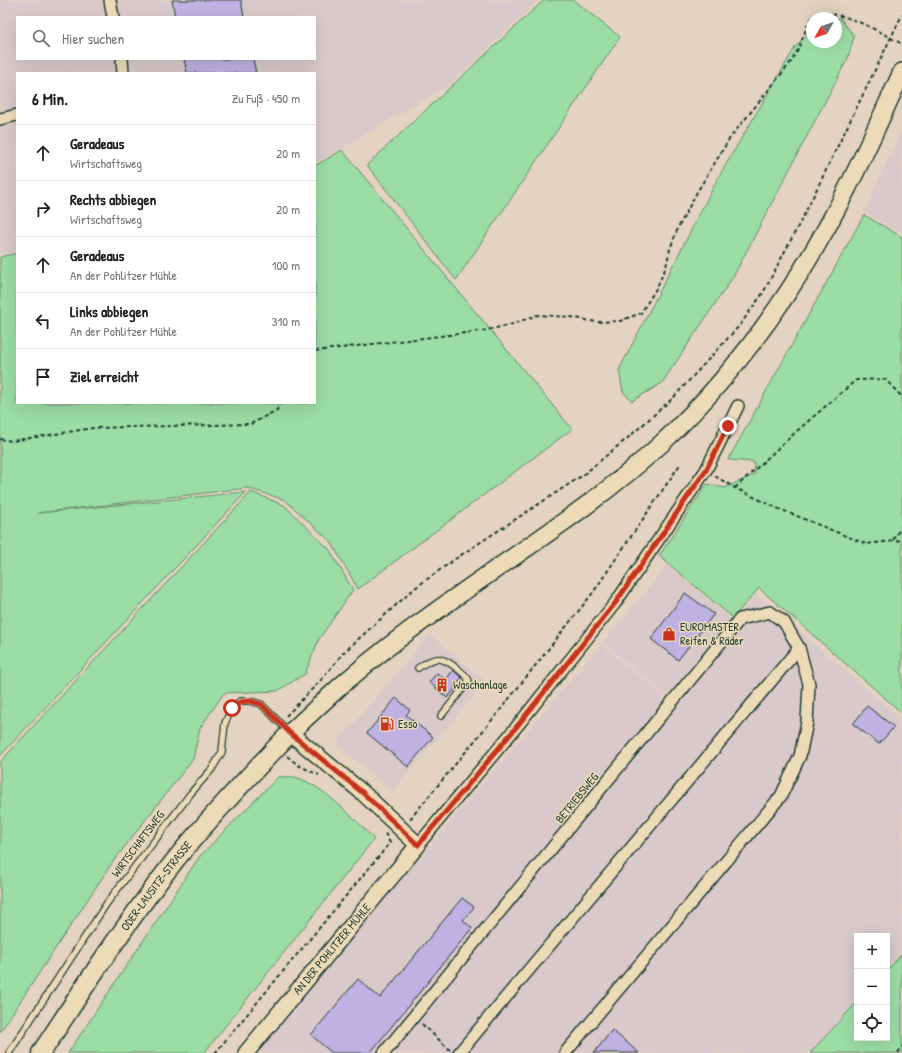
<!DOCTYPE html>
<html lang="de">
<head>
<meta charset="utf-8">
<style>
	body { margin:0; font-family:"Patrick Hand",sans-serif; background:#f6f6f6; color:#222 }
	.controls { position:absolute; right:12px; bottom:12px; display:grid; overflow:hidden; border-radius:0px; box-shadow:0 4px 16px #0002 }
	.controls button { width:36px; height:36px; display:grid; place-items:center; padding:0; border:0; border-bottom:1px solid #e0e0e0; background:#fff; color:#222; font:20px sans-serif }
	.compass { position:absolute; left:806px; top:12px; width:36px; height:36px; border-radius:50%; background:#fff; box-shadow:0 4px 16px #0002; rotate:230deg }
	.stop { position:absolute; width:12px; height:12px; margin:-9px; border:3px solid #c8321e; border-radius:50%; background:#fff }
	.stop.end { background:#c8321e; border-color:#fff; box-shadow:0 1px 4px #0008 }
	.list { margin:0; padding:0; list-style:none }
	h2 { display:flex; justify-content:space-between; align-items:center; height:52px; margin:0; padding:0 16px; font-size:17px }
	h2 small { font-size:13px; font-weight:400; color:#767676 }
	.list li { display:grid; grid-template-columns:26px 1fr auto; gap:12px; align-items:center; box-sizing:border-box; height:56px; padding:0 16px; border-top:1px solid #e0e0e0 }
	.list b { display:block; font-size:15px; white-space:nowrap }
	.list p { margin:0; font-size:13px; white-space:nowrap; color:#767676 }
	.list em { font-size:13px; font-style:normal; color:#767676 }
	.icon { flex:none; width:22px; height:22px; fill:none; stroke:currentColor; stroke-width:2; stroke-linecap:round; stroke-linejoin:round }
	.map { position:relative; flex:none; width:902px; height:1053px; overflow:hidden }
	.search { position:absolute; background:#fff; box-shadow:0 4px 16px #0002; left:16px; top:16px; width:300px; height:44px; display:flex; align-items:center; gap:10px; box-sizing:border-box; padding:0 14px; border-radius:0px; color:#767676; font-size:15px }
	.panel { position:absolute; background:#fff; box-shadow:0 4px 16px #0002; left:16px; top:72px; width:300px; height:332px; border-radius:0px }
	.map>svg:first-child { display:block }
	.built { fill:#d9c9ca; fill-rule:evenodd }
	.green { fill:#9cdca5; stroke:#5e8c6c }
	.building { fill:#bfb1e2; stroke:#1f3d34 }
	.lines { fill:none; stroke-linecap:round; stroke-linejoin:round }
	.service-casing { stroke:#1f3d34; stroke-width:8 }
	.minor-casing { stroke:#1f3d34; stroke-width:14 }
	.secondary-casing { stroke:#1f3d34; stroke-width:18 }
	.primary-casing { stroke:#1f3d34; stroke-width:20 }
	.trunk-casing { stroke:#1f3d34; stroke-width:21 }
	.path { stroke:#1f3d34; stroke-width:2; stroke-dasharray:4 3; stroke-linecap:butt }
	.service { stroke:#eddbb8; stroke-width:5.5 }
	.minor { stroke:#eddbb8; stroke-width:11 }
	.secondary { stroke:#eddbb8; stroke-width:15 }
	.primary { stroke:#eddbb8; stroke-width:17 }
	.trunk { stroke:#eddbb8; stroke-width:18 }
	.route { stroke:#c8321e; stroke-width:5 }
	.labels { text-anchor:middle; stroke-width:3; stroke-linejoin:round; paint-order:stroke }
	.poi-label { font-size:12px; fill:#1f3d34; stroke:#eddbb8; text-anchor:start }
	.street-label { font-size:12px; fill:#1f3d34; stroke:#eddbb8 }
</style>
</head>
<body>
<div class="map">
<svg width="902" height="1053" viewBox="0 0 902 1053">
	<rect width="100%" height="100%" fill="#e4d3c0"/>
	<filter id="ink" filterUnits="userSpaceOnUse"><feTurbulence type="fractalNoise" baseFrequency=".025" numOctaves="2"/><feDisplacementMap in="SourceGraphic" scale="8" xChannelSelector="R" yChannelSelector="G"/><feConvolveMatrix kernelMatrix="1 2 1 2 8 2 1 2 1" color-interpolation-filters="sRGB"/></filter>
	<g filter="url(#ink)">
		<g class="built">
			<path d="M 0,0 L 539,0 L 450,84 L 315,164 L 315,73 L 17,73 L 17,251 L 0,255 ZM 17,17 L 315,17 L 315,59 L 17,59 Z"/>
			<polygon points="902,129 902,234 864,212"/>
			<polygon points="667,565 731,619 666,696 603,643"/>
			<polygon points="756,594 902,719 902,951 887,968 887,936 857,936 857,1000 809,1053 255,1053 601,644 667,699"/>
			<polygon points="430,634 486,682 392,792 336,744"/>
		</g>
		<g class="green">
			<polygon points="544,0 573,0 620,37 456,280 367,165"/>
			<polygon points="840,18 854,36 848,58 733,277 662,383 632,401 623,392 619,370 718,178 796,46 812,29 812,42 836,42 836,19"/>
			<polygon points="342,150 572,429 358,589 331,542 285,500 247,488 38,513 246,492 0,756 0,257 17,253 17,403 315,403 315,166"/>
			<polygon points="864,215 902,237 902,713 759,588 733,618 659,556 707,484 725,488 755,474 754,462 728,460"/>
			<polygon points="251,492 284,505 329,549 353,590 319,639 305,674 277,691 224,693 200,728 193,759 112,863 0,1032 0,762"/>
			<path d="M 278,777 C 283,777 289,776 294,777 C 318,781 357,821 374,839 L 204,1053 L 68,1053 L 200,856 Z"/>
			<polygon points="902,954 902,1053 810,1053 857,1002 857,1038 887,1038 887,970"/>
		</g>
		<g class="building">
			<polygon points="172,0 241,0 244,17 175,17"/>
			<polygon points="184,59 253,59 256,73 187,73"/>
			<polygon points="685,593 714,614 678,660 651,639"/>
			<polygon points="453,670 462,678 454,687 456,688 447,698 429,682 437,673 446,680"/>
			<polygon points="396,698 410,710 406,715 433,737 408,767 367,733"/>
			<polygon points="867,706 894,727 879,744 853,724"/>
			<polygon points="462,898 474,907 463,920 472,928 370,1053 332,1053 311,1035 358,979 380,998"/>
			<polygon points="612,1030 639,1053 594,1053"/>
		</g>
		<g class="lines">
			<g class="service-casing">
				<g id="service">
					<path d="M 418,668 C 436,655 441,656 458,669 C 462,673 467,675 469,681 L 441,716"/>
					<polyline points="9,1053 107,903 191,793 212,769 222,752 225,723 232,708 240,701 250,701 261,704 289,732"/>
				</g>
			</g>
			<g class="minor-casing">
				<g id="minor">
					<polyline points="110,0 113,17"/>
					<polyline points="122,59 123,73"/>
					<polyline points="0,119 17,115"/>
					<polyline points="418,845 518,725 616,602 706,470 738,406"/>
					<polyline points="384,1053 740,619 770,612 784,622 799,648 809,684 807,722 800,756 781,796 565,1053"/>
					<polyline points="459,1053 799,648"/>
				</g>
			</g>
			<g class="secondary-casing">
				<g id="secondary">
					<path id="s1" d="M 246,1053 L 418,845 L 363,793 L 290,733"/>
				</g>
			</g>
			<g class="primary-casing">
				<path id="primary" d="M 290,733 C 308,716 326,699 344,683 C 373,658 404,634 435,612 C 510,557 592,508 661,444 C 737,373 798,286 845,193 C 865,154 883,113 902,72"/>
			</g>
			<g class="trunk-casing">
				<g id="trunk">
					<path id="s2" d="M 41,1053 C 84,987 127,921 176,859 C 212,815 251,774 290,733"/>
				</g>
			</g>
			<g class="path">
				<path d="M 812,18 C 833,3 883,34 902,44"/>
				<polyline points="315,351 482,331 510,325 537,315 571,317 596,322 620,321 641,313 657,287 666,267 670,249 678,228 697,192 730,138 791,62 798,50 808,24 812,18"/>
				<polyline points="0,439 12,441 93,428 251,424 277,410 280,403"/>
				<polyline points="715,476 735,488 777,508 866,544 902,540"/>
				<polyline points="735,488 798,430 856,380 885,379 902,397"/>
				<polyline points="893,540 902,526"/>
				<polyline points="286,716 321,680 344,652 415,588 455,559 583,475 630,436 673,398 740,325 763,293 803,217 902,15"/>
				<polyline points="287,756 298,765 319,775"/>
				<polyline points="410,819 497,714 592,594 681,463"/>
				<polyline points="422,1024 450,1050"/>
				<polyline points="215,1053 390,843 385,833"/>
				<polyline points="898,1053 902,1046"/>
			</g>
			<use href="#service" class="service"/>
			<use href="#minor" class="minor"/>
			<use href="#secondary" class="secondary"/>
			<use href="#primary" class="primary"/>
			<use href="#trunk" class="trunk"/>
		</g>
	</g>
	<g class="lines" filter="url(#ink)">
		<polyline class="route" points="232,708 240,702 250,701 261,704 290,733 363,793 418,845 518,725 616,602 706,470 728,426"/>
	</g>
	<defs>
		<g id="shop-bare" transform="scale(1.08)"><path d="M-5-2.5h2.3a2.7 3.5 0 0 1 5.4 0H5L5.5 6h-11ZM-1.5-2.5h3a1.5 2.3 0 0 0-3 0Z" fill="#c8321e" stroke="#eddbb8" stroke-width="2.5" paint-order="stroke"/></g>
		<g id="building-bare" transform="scale(1.08)"><path d="M-4-6H4V6H1V3H-1V6H-4ZM-2.5-4.3h1.7v1.8h-1.7ZM.8-4.3h1.7v1.8H.8ZM-2.5-1h1.7V.8h-1.7ZM.8-1h1.7V.8H.8Z" fill="#c8321e" stroke="#eddbb8" stroke-width="2.5" paint-order="stroke"/></g>
		<g id="fuel-bare" transform="scale(1.08)"><path d="M-5.5-6h7V0h2V4h1.3V-2.5L3-4.5l.8-.8L6-3V5H2.5V1h-1V6h-7ZM-4.2-4.7v3.2H.2V-4.7Z" fill="#c8321e" stroke="#eddbb8" stroke-width="2.5" paint-order="stroke"/></g>
	</defs>
	<g fill-rule="evenodd">
		<use href="#shop-bare" x="669" y="634"/>
		<use href="#building-bare" x="442" y="685"/>
		<use href="#fuel-bare" x="387" y="724"/>
	</g>
	<g class="labels">
		<g class="poi-label">
			<text x="680" y="631">EUROMASTER<tspan x="680" dy="14">Reifen &amp; Räder</tspan></text>
			<text x="453" y="689">Waschanlage</text>
			<text x="398" y="728">Esso</text>
		</g>
		<g class="street-label">
			<text transform="translate(577 798) rotate(-51)" y="4">BETRIEBSWEG</text>
			<text transform="translate(138 844) rotate(-53)" y="4">WIRTSCHAFTSWEG</text>
			<text dy="4" stroke="none"><textPath href="#s2" startOffset="203">ODER-LAUSITZ-STRASSE</textPath></text>
			<text dy="4" stroke="none"><textPath href="#s1" startOffset="135">AN DER POHLITZER MÜHLE</textPath></text>
		</g>
	</g>
</svg>
<div class="controls">
<button>+</button>
<button>−</button>
<button><svg class="icon" aria-label="locate" viewBox="0 0 24 24"><circle cx="12" cy="12" r="6"/><path d="M12 2v4M12 18v4M2 12h4M18 12h4"/></svg></button>
</div>
<svg class="compass" viewBox="-18 -18 36 36"><path d="M0-13l5 13h-10z" fill="#e53935"/><path d="M0 13l5-13h-10z" fill="#767676"/></svg>
<div class="stop" style="left:232px;top:708px"></div>
<div class="stop end" style="left:728px;top:426px"></div>
<div class="search"><svg class="icon" aria-label="search" viewBox="0 0 24 24"><circle cx="10" cy="10" r="6"/><path d="M15 15l6 6"/></svg>Hier suchen</div>
<section class="panel">
<h2>6 Min.<small>Zu Fuß · 450 m</small></h2>
<ul class="list">
<li><svg class="icon" aria-label="ahead" viewBox="0 0 24 24"><path d="M12 20V5M6 11l6-6 6 6"/></svg><div><b>Geradeaus</b><p>Wirtschaftsweg</p></div><em>20 m</em></li>
<li><svg class="icon" aria-label="right" viewBox="0 0 24 24"><path d="M7 20v-9h11M14 6l5 5-5 5"/></svg><div><b>Rechts abbiegen</b><p>Wirtschaftsweg</p></div><em>20 m</em></li>
<li><svg class="icon" aria-label="ahead" viewBox="0 0 24 24"><path d="M12 20V5M6 11l6-6 6 6"/></svg><div><b>Geradeaus</b><p>An der Pohlitzer Mühle</p></div><em>100 m</em></li>
<li><svg class="icon" aria-label="left" viewBox="0 0 24 24"><path d="M17 20v-9H6M10 6l-5 5 5 5"/></svg><div><b>Links abbiegen</b><p>An der Pohlitzer Mühle</p></div><em>310 m</em></li>
<li><svg class="icon" aria-label="arrive" viewBox="0 0 24 24"><path d="M6 21V4h12l-3 4 3 4H6"/></svg><div><b>Ziel erreicht</b></div></li>
</ul>
</section>
</div>
</body>
</html>
